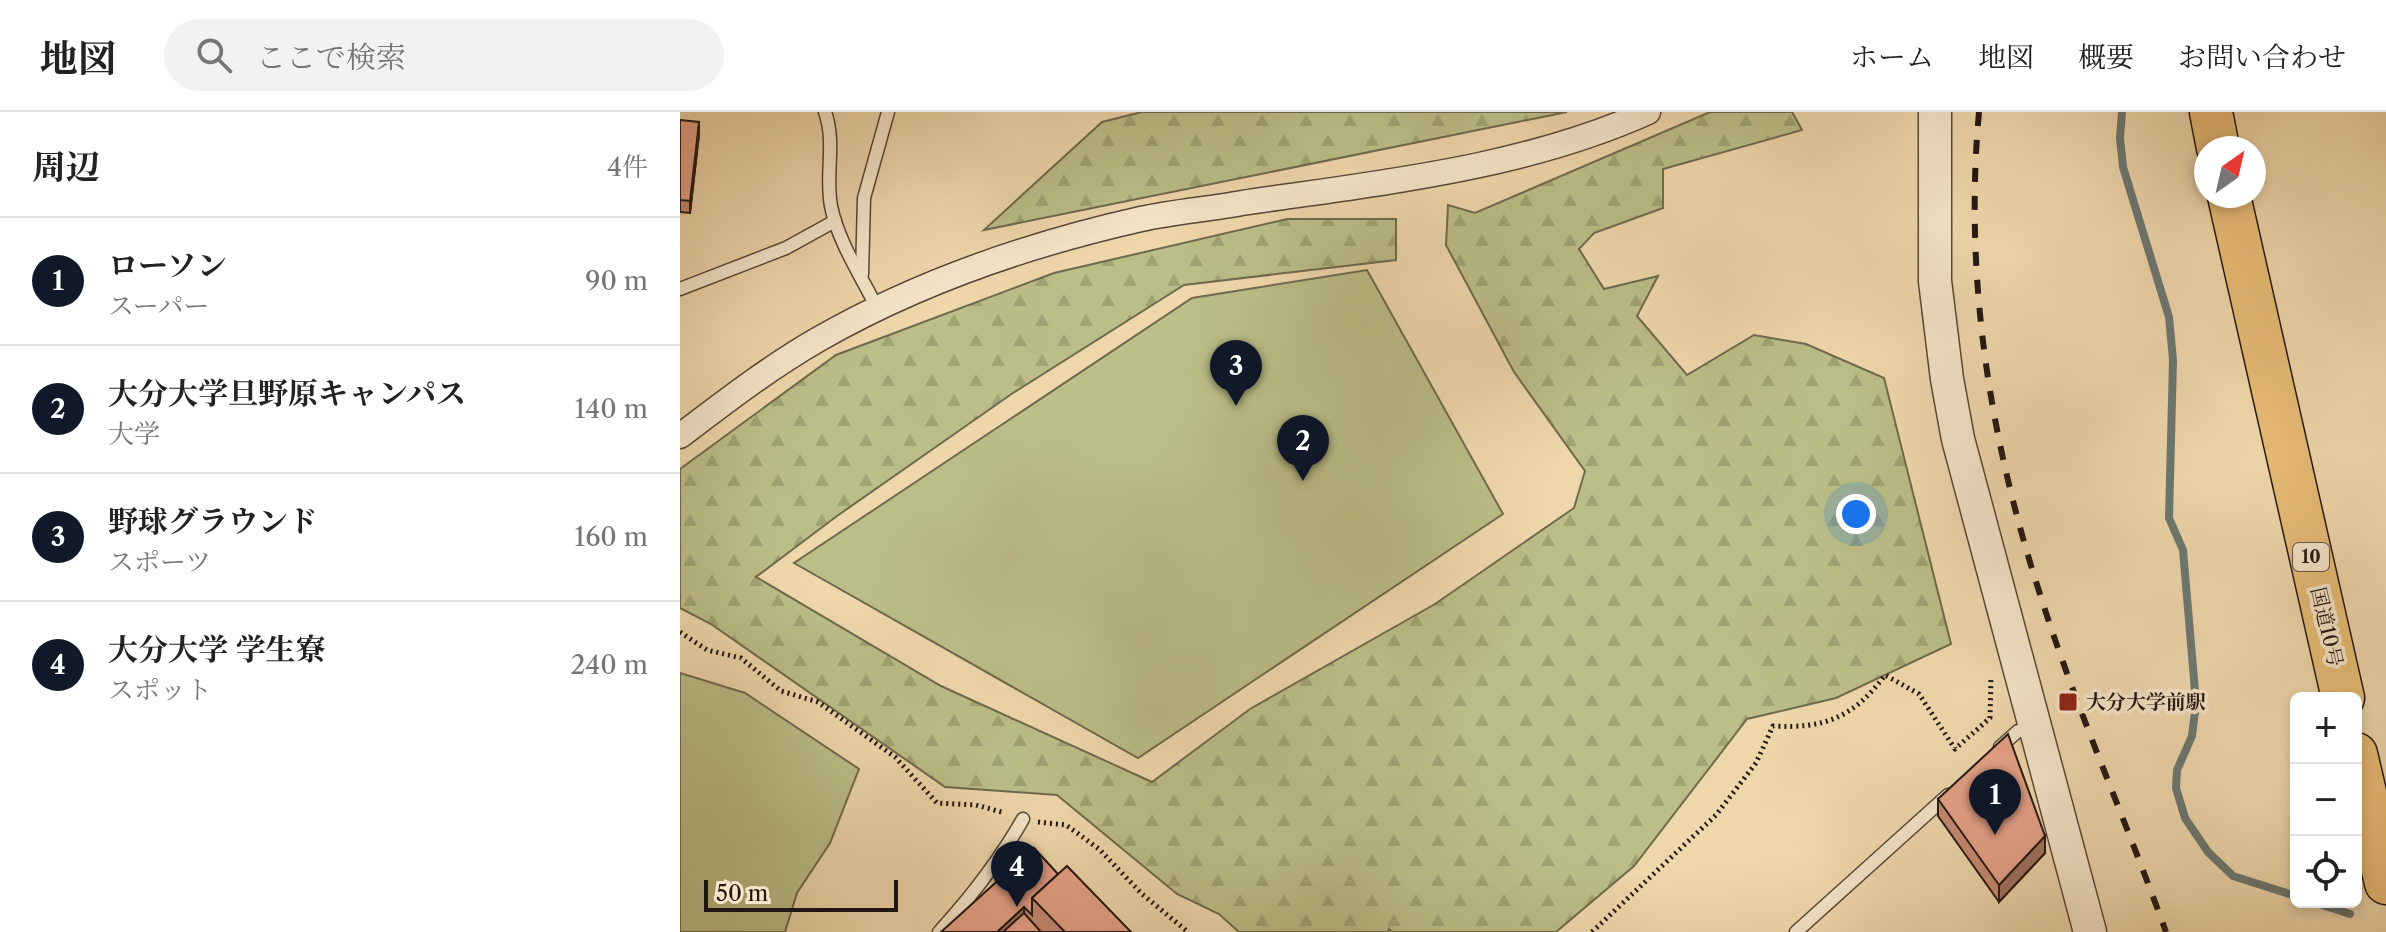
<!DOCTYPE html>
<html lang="ja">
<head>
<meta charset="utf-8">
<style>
	body { margin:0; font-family:"Libre Caslon Text","Noto Serif JP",serif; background:#f2f2f2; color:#222 }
	.controls { position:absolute; right:24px; bottom:24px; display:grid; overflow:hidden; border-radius:12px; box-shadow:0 4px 12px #0003 }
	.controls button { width:72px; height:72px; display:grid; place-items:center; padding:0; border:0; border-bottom:2px solid #e0e0e0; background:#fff; color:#222; font:40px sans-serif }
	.compass { position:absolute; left:1514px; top:24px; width:72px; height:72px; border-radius:50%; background:#fff; box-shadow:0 4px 12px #0003; rotate:34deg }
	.scale { position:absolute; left:24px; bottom:20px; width:194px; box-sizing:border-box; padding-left:8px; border:4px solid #221710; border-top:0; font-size:22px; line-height:28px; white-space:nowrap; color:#221710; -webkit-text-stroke:6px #f5e5c9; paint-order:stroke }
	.you { position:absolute; left:1176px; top:402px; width:28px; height:28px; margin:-20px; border:6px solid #fff; border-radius:50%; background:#1a73e8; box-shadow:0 0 0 12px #1a73e833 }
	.badge { display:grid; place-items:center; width:52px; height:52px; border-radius:50%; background:#111827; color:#fff; font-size:26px; font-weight:700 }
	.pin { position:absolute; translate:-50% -66px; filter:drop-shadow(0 2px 4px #0008) }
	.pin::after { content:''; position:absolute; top:42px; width:28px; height:24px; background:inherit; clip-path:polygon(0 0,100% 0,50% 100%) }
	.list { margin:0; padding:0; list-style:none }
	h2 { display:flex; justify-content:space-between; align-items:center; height:104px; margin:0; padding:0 32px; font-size:34px }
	h2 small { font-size:26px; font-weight:400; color:#767676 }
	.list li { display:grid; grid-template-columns:52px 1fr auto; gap:24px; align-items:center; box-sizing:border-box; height:128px; padding:0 32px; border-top:2px solid #e0e0e0 }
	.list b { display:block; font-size:30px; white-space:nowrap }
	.list p { margin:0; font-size:26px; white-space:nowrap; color:#767676 }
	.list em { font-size:26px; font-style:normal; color:#767676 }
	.icon { flex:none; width:44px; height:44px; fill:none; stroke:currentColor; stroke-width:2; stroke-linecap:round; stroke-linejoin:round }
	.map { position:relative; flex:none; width:1706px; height:820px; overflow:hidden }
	header { display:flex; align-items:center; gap:48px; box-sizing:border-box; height:112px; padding:0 40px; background:#fff; border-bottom:2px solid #e0e0e0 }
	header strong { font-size:38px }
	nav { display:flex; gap:44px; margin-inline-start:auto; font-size:28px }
	.search { width:560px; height:72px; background:#f2f2f2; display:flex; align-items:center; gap:20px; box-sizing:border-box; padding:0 28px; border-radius:44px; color:#767676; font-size:30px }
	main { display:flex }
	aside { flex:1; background:#fff }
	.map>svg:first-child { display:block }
	.green { fill:#bbbe88; stroke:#6e6a4c; stroke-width:2 }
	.forest { fill:url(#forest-firs); stroke:#6e6a4c; stroke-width:2 }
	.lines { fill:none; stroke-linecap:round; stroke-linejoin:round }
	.stream { stroke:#6b7872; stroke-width:8 }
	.service-casing { stroke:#554737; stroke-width:15 }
	.minor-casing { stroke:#554737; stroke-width:27 }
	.tertiary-casing { stroke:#554737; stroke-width:35 }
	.trunk-casing { stroke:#221710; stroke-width:45 }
	.path { stroke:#221710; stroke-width:5; stroke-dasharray:2 4; stroke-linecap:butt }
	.service { stroke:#f5e5c9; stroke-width:12 }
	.minor { stroke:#f5e5c9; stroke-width:24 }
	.tertiary { stroke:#f5e5c9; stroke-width:32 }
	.trunk { stroke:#e8bc76; stroke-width:42 }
	.rail { stroke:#221710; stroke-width:6; stroke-dasharray:14 14; stroke-linecap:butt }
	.wall { fill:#c68a75; stroke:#221710; stroke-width:2 }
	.shaded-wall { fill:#a1715f; stroke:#221710; stroke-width:2 }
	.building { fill:#e6a188; stroke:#221710; stroke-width:2 }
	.poi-dot { fill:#8f2418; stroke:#f5e5c9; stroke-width:3 }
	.labels { text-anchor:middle; stroke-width:7; stroke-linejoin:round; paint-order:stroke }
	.shield { fill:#f5e5c9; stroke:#615548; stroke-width:2 }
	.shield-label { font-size:18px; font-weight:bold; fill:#221710 }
	.street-label { font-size:20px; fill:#221710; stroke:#f5e5c9 }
	.poi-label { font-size:20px; font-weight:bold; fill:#221710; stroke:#f5e5c9; text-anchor:start }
</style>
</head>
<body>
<header>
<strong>地図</strong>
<div class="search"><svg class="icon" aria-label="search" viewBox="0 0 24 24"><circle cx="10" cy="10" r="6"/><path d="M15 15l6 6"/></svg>ここで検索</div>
<nav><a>ホーム</a><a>地図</a><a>概要</a><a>お問い合わせ</a></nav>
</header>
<main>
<aside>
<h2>周辺<small>4件</small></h2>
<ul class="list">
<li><span class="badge">1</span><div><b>ローソン</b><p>スーパー</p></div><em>90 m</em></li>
<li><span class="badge">2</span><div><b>大分大学旦野原キャンパス</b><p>大学</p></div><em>140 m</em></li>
<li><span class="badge">3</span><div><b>野球グラウンド</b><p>スポーツ</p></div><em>160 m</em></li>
<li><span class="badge">4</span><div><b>大分大学 学生寮</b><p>スポット</p></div><em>240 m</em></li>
</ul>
</aside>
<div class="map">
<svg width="1706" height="820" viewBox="0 0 1706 820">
	<defs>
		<pattern id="forest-firs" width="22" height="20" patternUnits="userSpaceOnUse" patternTransform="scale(2)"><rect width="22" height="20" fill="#bbbe88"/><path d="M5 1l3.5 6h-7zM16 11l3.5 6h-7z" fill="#a0a374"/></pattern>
	</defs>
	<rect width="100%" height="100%" fill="#efd7ac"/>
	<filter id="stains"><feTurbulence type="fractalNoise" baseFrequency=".0025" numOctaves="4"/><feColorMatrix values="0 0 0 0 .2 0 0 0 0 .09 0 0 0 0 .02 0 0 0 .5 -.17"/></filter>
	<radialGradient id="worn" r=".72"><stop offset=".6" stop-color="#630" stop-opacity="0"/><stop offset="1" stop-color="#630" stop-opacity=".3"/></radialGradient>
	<g class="green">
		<polygon points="687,158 823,402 458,646 114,451 512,186"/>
		<polygon points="0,561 65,581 179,657 150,731 117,781 105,820 0,820"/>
	</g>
	<g class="forest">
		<polygon points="462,0 887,0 304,118 422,10"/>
		<polygon points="1030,0 1112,0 1122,18 983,57 983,96 914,121 899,137 924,177 978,164 957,204 1007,263 1074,223 1126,232 1204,266 1271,532 1156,586 1067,607 954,754 876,820 712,820 709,817 708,820 559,820 539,802 497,782 377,683 265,675 31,512 0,496 0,357 156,243 374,161 607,107 716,107 716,148 504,173 333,281 157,404 76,465 261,574 472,670 570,597 755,492 894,396 905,359 834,260 766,133 768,93 795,101"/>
	</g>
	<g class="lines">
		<g class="stream">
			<polyline points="1442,0 1440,26 1443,55 1489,205 1493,248 1489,406 1503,438 1516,591 1512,624 1497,658 1496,676 1505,706 1528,740 1553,764 1616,784"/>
			<polyline points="1633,790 1670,802"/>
		</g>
		<g class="service-casing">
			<g id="service">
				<path d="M 145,0 C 156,31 145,62 151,94 C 158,130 182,165 198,198"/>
				<polyline points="182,162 184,86 208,0"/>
				<polyline points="0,177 106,136 155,109"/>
				<polyline points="1320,635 1338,619"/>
				<path d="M 259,820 C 292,784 319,749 343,707"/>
				<polyline points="1116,820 1268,683"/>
			</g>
		</g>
		<g class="minor-casing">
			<path id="minor" d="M 0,324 C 45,290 90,255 139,227 C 237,171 350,132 461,107 C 494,100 529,97 562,91 C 698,71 841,57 968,0"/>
		</g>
		<g class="tertiary-casing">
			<polyline id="tertiary" points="1255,0 1255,169 1267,267 1278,327 1410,820"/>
		</g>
		<g class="trunk-casing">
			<g id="trunk">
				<polyline points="1531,0 1538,36"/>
				<polyline points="1549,84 1663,586"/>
				<polyline points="1676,642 1706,771"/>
			</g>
		</g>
		<g class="path">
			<polyline points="0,520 27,538 61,546 101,579 138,590 215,645 257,691 296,693 325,701"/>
			<polyline points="358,710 386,713 419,737 462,782 508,820"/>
			<path d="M 912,820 L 1036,703 L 1076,651 L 1093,614 C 1145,617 1174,605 1205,563 L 1239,582 L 1275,637 L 1310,606 L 1311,566"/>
		</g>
		<use href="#service" class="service"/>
		<use href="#minor" class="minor"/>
		<use href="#tertiary" class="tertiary"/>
		<use href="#trunk" class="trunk"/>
		<path class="rail" d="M 1299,0 C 1284,162 1309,324 1359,479 C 1395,594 1445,706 1486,820"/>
	</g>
	<g class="wall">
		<polygon points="0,8 19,22 10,101 0,100"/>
		<polygon points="1258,687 1365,741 1319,790 1258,704"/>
		<polygon points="378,762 451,820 261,820"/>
	</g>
	<g class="shaded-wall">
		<polygon points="19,10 19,22 10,101 10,89"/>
		<polygon points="1365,724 1365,741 1319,790 1319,773"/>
		<polygon points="344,795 344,807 330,820 317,820"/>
	</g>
	<g class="building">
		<polygon points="0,8 19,10 10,89 0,88"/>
		<polygon points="1328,622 1365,724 1319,773 1258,687"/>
		<polygon points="354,736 378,762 352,786 352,803 344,795 317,820 261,820"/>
		<polygon points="387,754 451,820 385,820 352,786"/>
		<polygon points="344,801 361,820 323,820"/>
	</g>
	<rect class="poi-dot" x="1378" y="580" width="20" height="20" rx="4"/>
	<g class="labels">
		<rect class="shield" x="1613" y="431" width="36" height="28" rx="6"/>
		<g class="shield-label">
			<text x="1631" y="451">10</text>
		</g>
		<g class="street-label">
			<text transform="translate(1647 515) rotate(77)" y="7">国道10号</text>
		</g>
		<g class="poi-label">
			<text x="1406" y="597">大分大学前駅</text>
		</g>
	</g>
	<rect width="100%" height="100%" filter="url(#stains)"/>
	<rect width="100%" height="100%" fill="url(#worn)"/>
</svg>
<div class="controls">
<button>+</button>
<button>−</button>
<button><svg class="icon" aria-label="locate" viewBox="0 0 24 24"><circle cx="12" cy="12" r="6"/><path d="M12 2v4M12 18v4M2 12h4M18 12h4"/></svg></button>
</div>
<svg class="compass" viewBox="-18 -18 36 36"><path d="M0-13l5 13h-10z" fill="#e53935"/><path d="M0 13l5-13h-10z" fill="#767676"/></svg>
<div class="scale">50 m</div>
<div class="you"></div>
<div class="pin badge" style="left:1315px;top:723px">1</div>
<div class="pin badge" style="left:623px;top:369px">2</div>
<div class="pin badge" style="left:556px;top:294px">3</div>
<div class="pin badge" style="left:337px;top:795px">4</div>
</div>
</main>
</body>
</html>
